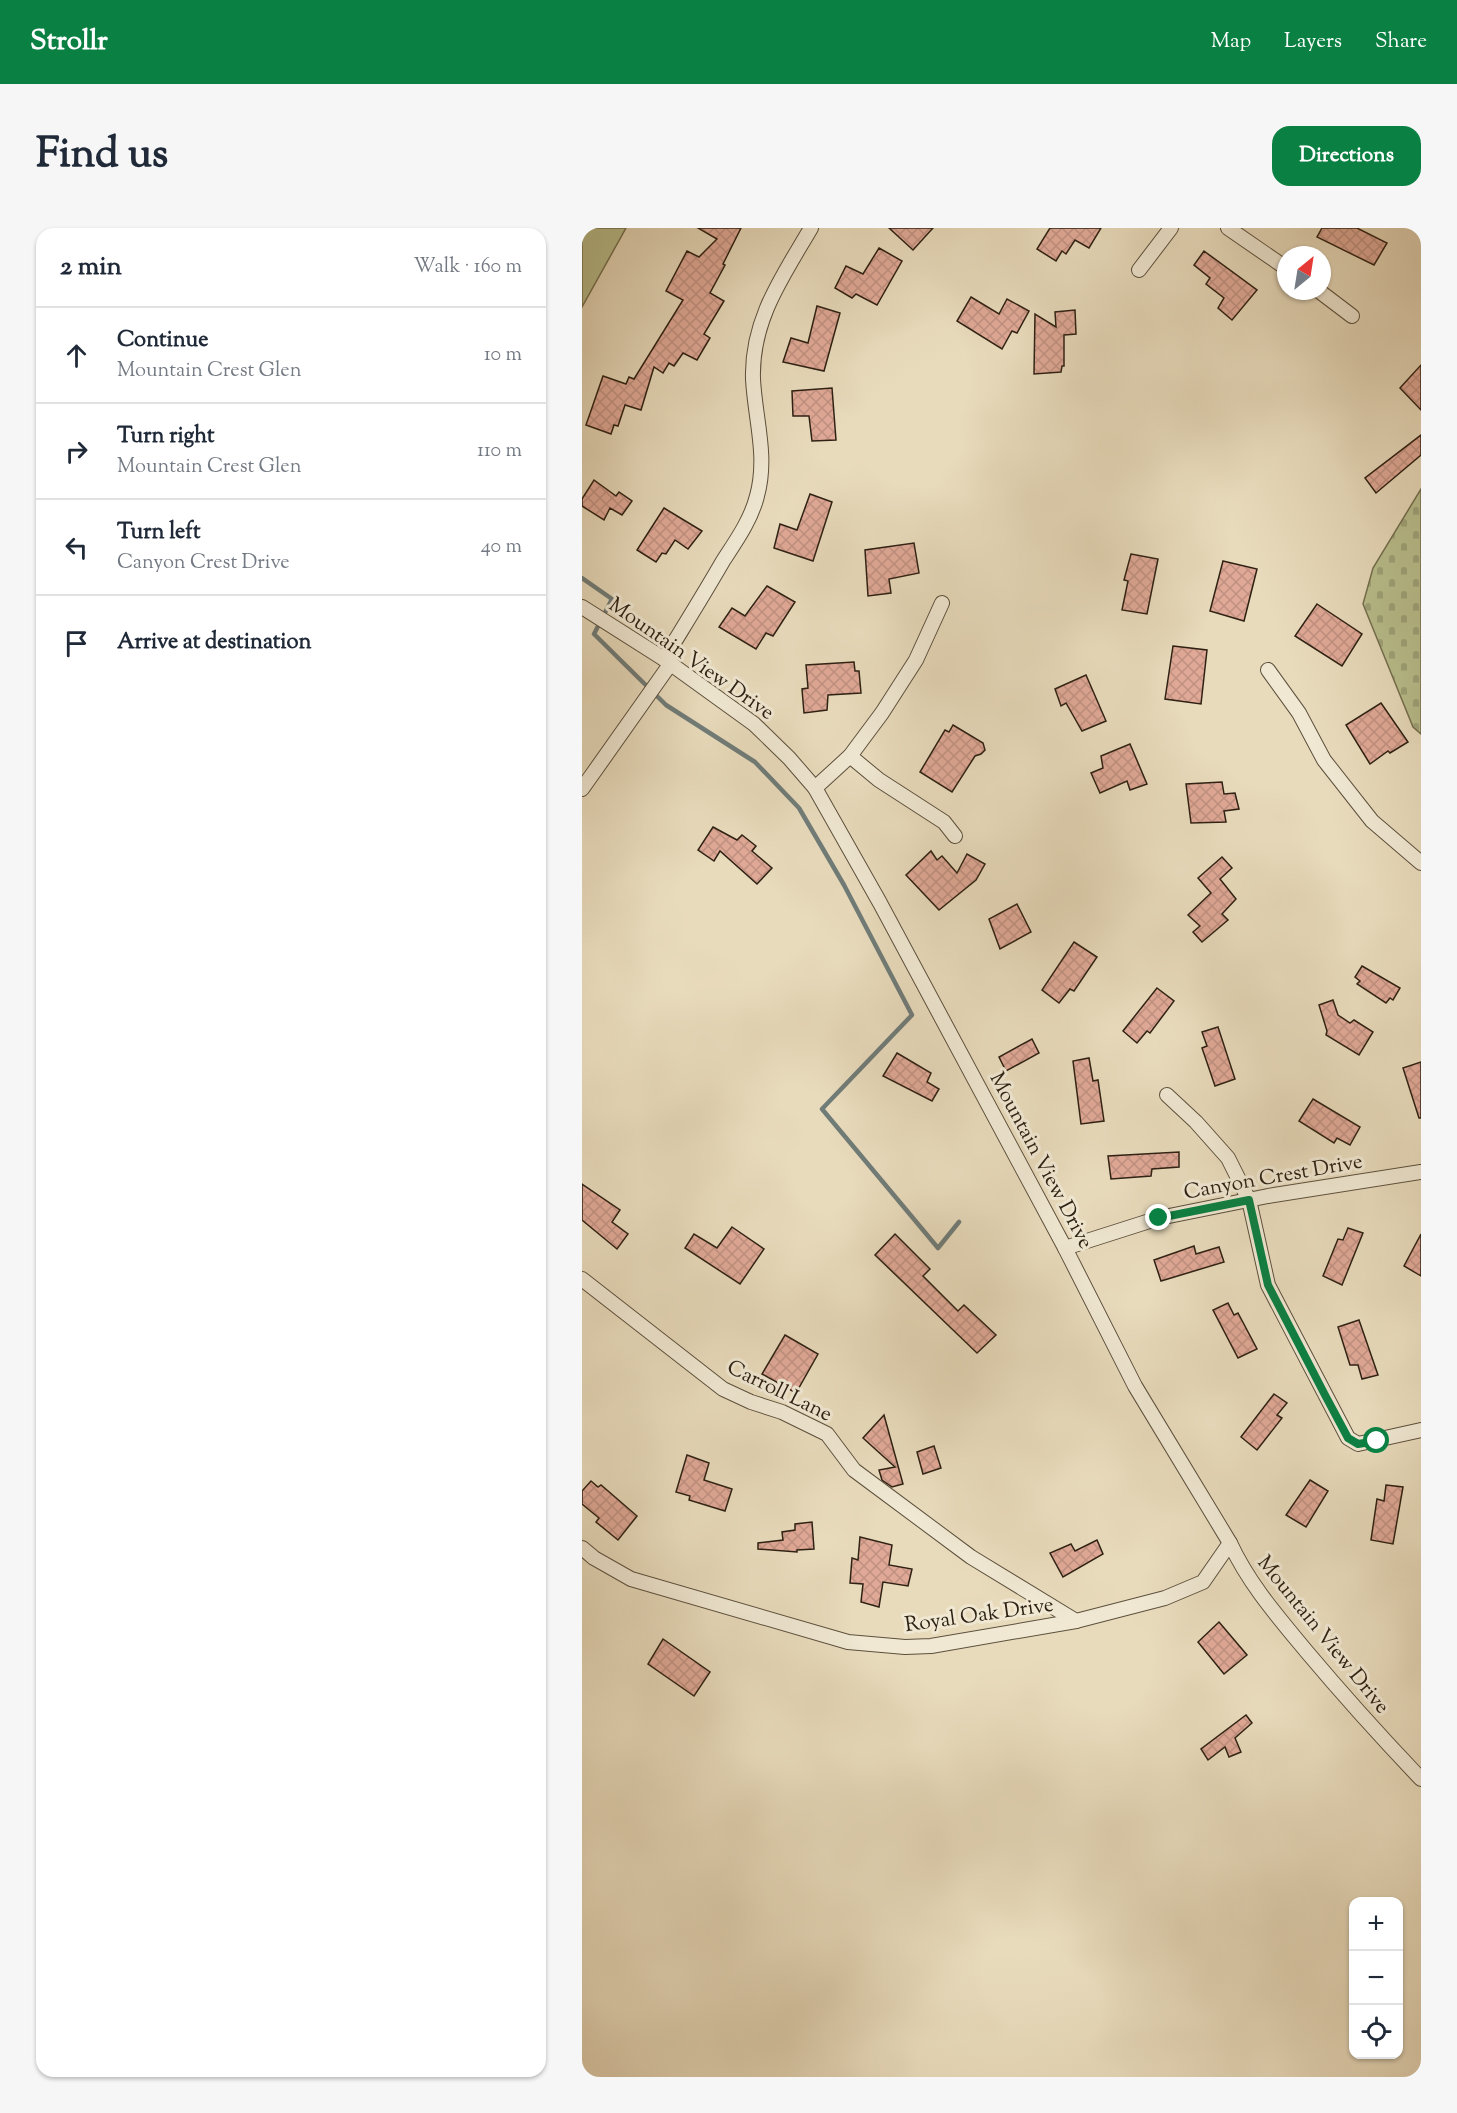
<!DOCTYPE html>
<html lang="en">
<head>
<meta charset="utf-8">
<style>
	body { margin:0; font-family:"Sorts Mill Goudy",serif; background:#f6f6f7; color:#1f2937 }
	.controls { position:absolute; right:18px; bottom:18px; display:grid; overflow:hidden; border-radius:12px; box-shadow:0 2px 4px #0004 }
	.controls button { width:54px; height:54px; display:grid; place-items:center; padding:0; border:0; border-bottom:2px solid #e0e1e3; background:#fff; color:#1f2937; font:30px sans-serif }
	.compass { position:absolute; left:695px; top:18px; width:54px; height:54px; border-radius:50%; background:#fff; box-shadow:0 2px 4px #0004; rotate:30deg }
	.stop { position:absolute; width:18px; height:18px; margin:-14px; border:4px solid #0b8043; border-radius:50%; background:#fff }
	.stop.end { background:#0b8043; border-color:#fff; box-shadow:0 2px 6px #0008 }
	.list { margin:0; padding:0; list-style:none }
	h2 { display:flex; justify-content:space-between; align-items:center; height:78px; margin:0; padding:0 24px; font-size:26px }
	h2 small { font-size:20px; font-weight:400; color:#747a83 }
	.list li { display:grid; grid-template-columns:39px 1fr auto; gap:18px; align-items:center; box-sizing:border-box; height:96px; padding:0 24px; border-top:2px solid #e0e1e3 }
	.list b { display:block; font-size:22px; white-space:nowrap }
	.list p { margin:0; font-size:20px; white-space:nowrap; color:#747a83 }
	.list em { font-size:20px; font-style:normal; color:#747a83 }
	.icon { flex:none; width:33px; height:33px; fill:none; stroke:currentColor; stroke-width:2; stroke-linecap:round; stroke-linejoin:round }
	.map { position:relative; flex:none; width:839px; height:1849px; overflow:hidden; border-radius:18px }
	header { display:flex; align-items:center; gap:36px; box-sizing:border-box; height:84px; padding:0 30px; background:#0b8043; color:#fff }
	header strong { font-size:28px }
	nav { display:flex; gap:33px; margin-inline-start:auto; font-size:21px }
	.intro { display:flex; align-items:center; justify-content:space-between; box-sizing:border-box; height:144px; padding:0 36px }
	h1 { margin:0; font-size:42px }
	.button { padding:15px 27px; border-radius:18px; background:#0b8043; color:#fff; font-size:21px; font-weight:700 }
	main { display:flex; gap:36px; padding:0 36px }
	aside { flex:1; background:#fff; border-radius:18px; box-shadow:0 2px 4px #0004 }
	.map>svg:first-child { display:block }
	.green { fill:#b9bf8e; stroke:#747050; stroke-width:1.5 }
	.cemetery { fill:url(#cemetery-stones); stroke:#747050; stroke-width:1.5 }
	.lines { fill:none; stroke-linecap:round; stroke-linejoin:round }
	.stream { stroke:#707c78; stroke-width:4.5 }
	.building { fill:url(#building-cross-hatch); stroke:#2e2113; stroke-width:1.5 }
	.minor-casing { stroke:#5c503d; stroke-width:16 }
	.minor { stroke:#f0e8d3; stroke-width:14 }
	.route { stroke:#0b8043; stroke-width:8 }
	.labels { text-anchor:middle; stroke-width:6; stroke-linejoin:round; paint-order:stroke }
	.street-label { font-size:21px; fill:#2e2113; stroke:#f0e8d3 }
</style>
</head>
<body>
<header>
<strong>Strollr</strong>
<nav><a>Map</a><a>Layers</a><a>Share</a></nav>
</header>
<div class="intro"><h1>Find us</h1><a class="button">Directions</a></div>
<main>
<aside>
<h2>2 min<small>Walk · 160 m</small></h2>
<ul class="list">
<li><svg class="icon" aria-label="ahead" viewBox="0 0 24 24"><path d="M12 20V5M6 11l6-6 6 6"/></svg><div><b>Continue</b><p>Mountain Crest Glen</p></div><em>10 m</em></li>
<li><svg class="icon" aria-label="right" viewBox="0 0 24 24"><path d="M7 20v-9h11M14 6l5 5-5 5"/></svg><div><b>Turn right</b><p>Mountain Crest Glen</p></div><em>110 m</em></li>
<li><svg class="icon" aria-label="left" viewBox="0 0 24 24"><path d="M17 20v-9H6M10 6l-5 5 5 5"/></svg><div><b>Turn left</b><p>Canyon Crest Drive</p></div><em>40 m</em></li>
<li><svg class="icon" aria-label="arrive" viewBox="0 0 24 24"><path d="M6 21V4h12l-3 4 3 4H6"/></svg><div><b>Arrive at destination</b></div></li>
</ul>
</aside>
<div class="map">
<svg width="839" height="1849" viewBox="0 0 839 1849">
	<defs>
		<pattern id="cemetery-stones" width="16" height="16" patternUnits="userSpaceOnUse" patternTransform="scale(1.5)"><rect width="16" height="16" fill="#b9bf8e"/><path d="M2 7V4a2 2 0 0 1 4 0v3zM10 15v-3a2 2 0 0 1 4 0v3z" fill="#9fa47a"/></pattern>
		<pattern id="building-cross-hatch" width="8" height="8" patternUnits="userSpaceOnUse" patternTransform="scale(1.5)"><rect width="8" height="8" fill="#e0a997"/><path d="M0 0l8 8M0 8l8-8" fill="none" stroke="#c09181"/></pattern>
	</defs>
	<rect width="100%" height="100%" fill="#e8dbbc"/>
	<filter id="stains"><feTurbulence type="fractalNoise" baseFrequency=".00333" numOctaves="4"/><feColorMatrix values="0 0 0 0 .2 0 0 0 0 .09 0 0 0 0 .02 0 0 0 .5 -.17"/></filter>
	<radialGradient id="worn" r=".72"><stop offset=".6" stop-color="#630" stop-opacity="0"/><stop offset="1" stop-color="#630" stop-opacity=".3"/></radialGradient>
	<polygon class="green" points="0,0 44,0 0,79"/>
	<polygon class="cemetery" points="839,261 839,506 831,499 781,376 791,340"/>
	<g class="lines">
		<polyline class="stream" points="0,350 30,371 12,406 84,477 173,534 217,580 262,657 330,787 240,881 356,1020 377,994"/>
	</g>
	<g class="building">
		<polygon points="116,0 159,0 141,36 143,37 128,65 142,73 122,106 128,110 115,132 101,125 92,138 87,135 81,145 72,139 59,182 43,177 36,198 32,197 29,206 4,197 21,148 44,156 47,149 52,151 101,72 84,63 105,23 117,29 135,11"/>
		<polygon points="307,0 351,0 331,22"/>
		<polygon points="468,0 519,0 507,20 493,12 484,26 480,23 474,33 455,21"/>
		<polygon points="740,0 775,0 805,15 792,37 735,9"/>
		<polygon points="297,20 320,33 295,77 274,66 270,70 253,60 264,38 281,46"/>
		<polygon points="622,23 675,62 650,92 636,80 642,70 624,56 628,50 612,37"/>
		<polygon points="389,69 417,86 425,71 447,83 435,105 430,103 420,121 375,93"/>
		<polygon points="235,78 258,85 242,143 201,134 209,110 226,115"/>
		<polygon points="493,82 494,106 482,107 482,138 480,138 479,144 452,146 453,86 474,99 473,84"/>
		<polygon points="839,137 839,182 818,160"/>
		<polygon points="250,160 254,212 230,213 227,188 211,188 210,163"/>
		<polygon points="839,207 839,227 794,265 783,250"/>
		<polygon points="12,252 34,268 37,264 50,273 40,287 28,280 22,292 0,278 0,271"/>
		<polygon points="228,266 250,274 231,333 192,320 198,296 215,302"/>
		<polygon points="82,280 120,303 106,321 93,312 84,326 80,325 74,334 55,322"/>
		<polygon points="332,315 337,345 307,351 309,365 286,368 283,322"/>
		<polygon points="549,326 576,331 565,386 540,382 546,353 542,352"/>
		<polygon points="641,333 675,341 662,393 628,383"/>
		<polygon points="185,358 213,374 191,408 184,405 174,421 137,399 150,380 163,388"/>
		<polygon points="735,376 780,406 760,438 713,408"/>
		<polygon points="591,418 625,422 619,476 583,471"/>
		<polygon points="272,434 273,443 277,443 279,465 246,467 245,482 222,485 220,461 226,460 224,437"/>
		<polygon points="504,447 524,493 500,503 484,475 479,478 473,461"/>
		<polygon points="799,475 826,514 808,525 806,523 788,536 764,497"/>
		<polygon points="371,497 401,515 403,522 399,526 393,528 370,564 338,544 363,502 367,504"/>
		<polygon points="548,516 565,556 548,562 545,553 518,565 509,545 521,540 519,528"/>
		<polygon points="640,554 642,566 653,565 657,581 642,583 644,594 609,595 604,556"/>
		<polygon points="131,599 155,612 160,607 174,618 170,623 190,640 175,656 138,623 132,633 116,622"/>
		<polygon points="349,623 355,632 360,628 375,645 385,626 403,636 394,652 357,682 324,647"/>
		<polygon points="640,629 650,640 638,651 654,671 640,686 646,692 620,714 611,704 618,698 606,687 629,665 616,650"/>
		<polygon points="435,676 449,704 418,721 407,691"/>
		<polygon points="492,714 515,729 492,763 488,761 477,775 460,762"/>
		<polygon points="780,738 818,760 811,772 808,770 804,775 775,756 778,753 773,749"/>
		<polygon points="575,760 592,773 568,805 565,803 555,815 541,803"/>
		<polygon points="751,772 756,787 768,795 772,792 791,804 777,827 744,807 745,803 737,777"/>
		<polygon points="636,799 653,851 633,858 620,820 625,818 620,804"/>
		<polygon points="450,811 457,825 424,843 417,829"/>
		<polygon points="315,825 349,845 345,854 357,861 350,873 301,848"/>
		<polygon points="507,830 511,853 516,852 522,893 499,896 491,833"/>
		<polygon points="839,834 839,890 837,890 821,840"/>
		<polygon points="731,871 778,899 768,917 755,910 752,915 717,893"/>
		<polygon points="597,924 597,939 570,941 569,948 529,951 526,928"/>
		<polygon points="0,956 38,982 30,994 46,1006 35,1021 0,992"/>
		<polygon points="150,999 182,1021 158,1056 103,1020 112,1006 135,1020"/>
		<polygon points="766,1000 781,1005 760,1057 741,1048 756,1011 761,1012"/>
		<polygon points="313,1006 348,1041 341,1048 376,1083 382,1077 414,1107 395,1125 293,1027"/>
		<polygon points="839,1006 839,1048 822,1038"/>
		<polygon points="612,1018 614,1026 637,1019 642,1034 579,1053 572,1032"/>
		<polygon points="646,1075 652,1087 656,1085 675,1121 656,1130 631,1082"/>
		<polygon points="777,1092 796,1147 780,1151 776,1137 768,1137 756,1099"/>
		<polygon points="203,1107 236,1126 214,1165 180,1146"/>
		<polygon points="692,1166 705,1175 695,1187 700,1190 675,1222 659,1209"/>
		<polygon points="302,1187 321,1256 310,1259 300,1252 297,1242 313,1239 281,1210"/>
		<polygon points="352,1218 359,1240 341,1246 335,1224"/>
		<polygon points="105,1227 127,1235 122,1252 150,1261 143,1283 107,1272 108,1268 94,1264"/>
		<polygon points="728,1252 746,1263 724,1299 704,1287"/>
		<polygon points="9,1253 16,1259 19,1257 55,1288 36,1312 14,1294 17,1290 0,1276 0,1263"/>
		<polygon points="804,1257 821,1259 811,1316 789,1312 795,1271 802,1273"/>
		<polygon points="230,1294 232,1321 215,1322 215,1324 176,1321 176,1315 201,1312 200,1304 213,1302 213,1296"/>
		<polygon points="278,1309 310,1317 307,1337 330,1341 326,1358 301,1354 297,1379 279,1374 281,1356 268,1355 270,1330 276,1332"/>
		<polygon points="515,1312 521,1326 481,1349 468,1325 489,1316 493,1323"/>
		<polygon points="637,1394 665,1427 642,1446 616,1414"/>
		<polygon points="81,1411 128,1444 112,1468 66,1436"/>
		<polygon points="664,1487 670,1495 653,1510 659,1524 647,1529 643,1519 626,1532 619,1521"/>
	</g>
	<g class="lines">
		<g class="minor-casing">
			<g id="minor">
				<polyline points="646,0 704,40"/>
				<polyline points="557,42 589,0"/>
				<polyline points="737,63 770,88"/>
				<path d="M 0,379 L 82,431 L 172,496 L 207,530 L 233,560 L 298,675 L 483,1020 L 553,1158 L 648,1315 C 667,1356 696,1389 725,1424 C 762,1468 799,1509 839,1551"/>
				<path d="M 82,431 C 102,398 122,366 141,333 C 154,313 169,292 175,268 C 186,228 173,191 171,151 C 169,92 201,48 229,0"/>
				<polyline points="686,442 717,485 742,532 790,593 839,635"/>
				<polyline points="268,528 297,552 362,594 373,608"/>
				<polyline points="233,560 268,528 300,485 334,432 360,375"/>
				<polyline points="0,561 89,435"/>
				<polyline points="585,867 614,894 646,930 667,972 686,1057 766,1210 776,1216 839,1202"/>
				<polyline points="483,1020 577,990 686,968 839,944"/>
				<polyline points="0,1051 141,1161 169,1174 200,1184 245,1206 272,1242 389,1329 494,1393"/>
				<polyline points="0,1320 12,1330 49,1351 266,1414 323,1419 349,1418 494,1393 583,1370 621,1354 648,1315"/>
			</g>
		</g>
		<use href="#minor" class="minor"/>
	</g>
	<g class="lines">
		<polyline class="route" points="577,990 667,972 686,1057 743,1167 766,1210 776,1216 795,1213"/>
	</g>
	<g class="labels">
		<g class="street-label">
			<text transform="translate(110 430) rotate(35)" y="7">Mountain View Drive</text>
			<text transform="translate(460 932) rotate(62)" y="7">Mountain View Drive</text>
			<text transform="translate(691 948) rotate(-10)" y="7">Canyon Crest Drive</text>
			<text transform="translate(198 1162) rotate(26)" y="7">Carroll Lane</text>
			<text transform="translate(397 1386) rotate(-8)" y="7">Royal Oak Drive</text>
			<text transform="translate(742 1406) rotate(51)" y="7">Mountain View Drive</text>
		</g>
	</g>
	<rect width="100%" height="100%" filter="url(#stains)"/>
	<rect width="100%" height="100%" fill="url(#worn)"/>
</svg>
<div class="controls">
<button>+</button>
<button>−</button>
<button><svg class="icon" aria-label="locate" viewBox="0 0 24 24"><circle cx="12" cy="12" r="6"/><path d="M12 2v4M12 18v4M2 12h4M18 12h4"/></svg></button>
</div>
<svg class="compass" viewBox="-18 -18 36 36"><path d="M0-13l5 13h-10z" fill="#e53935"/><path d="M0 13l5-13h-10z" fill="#747a83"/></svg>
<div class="stop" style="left:795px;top:1213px"></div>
<div class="stop end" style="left:577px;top:990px"></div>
</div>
</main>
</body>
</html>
